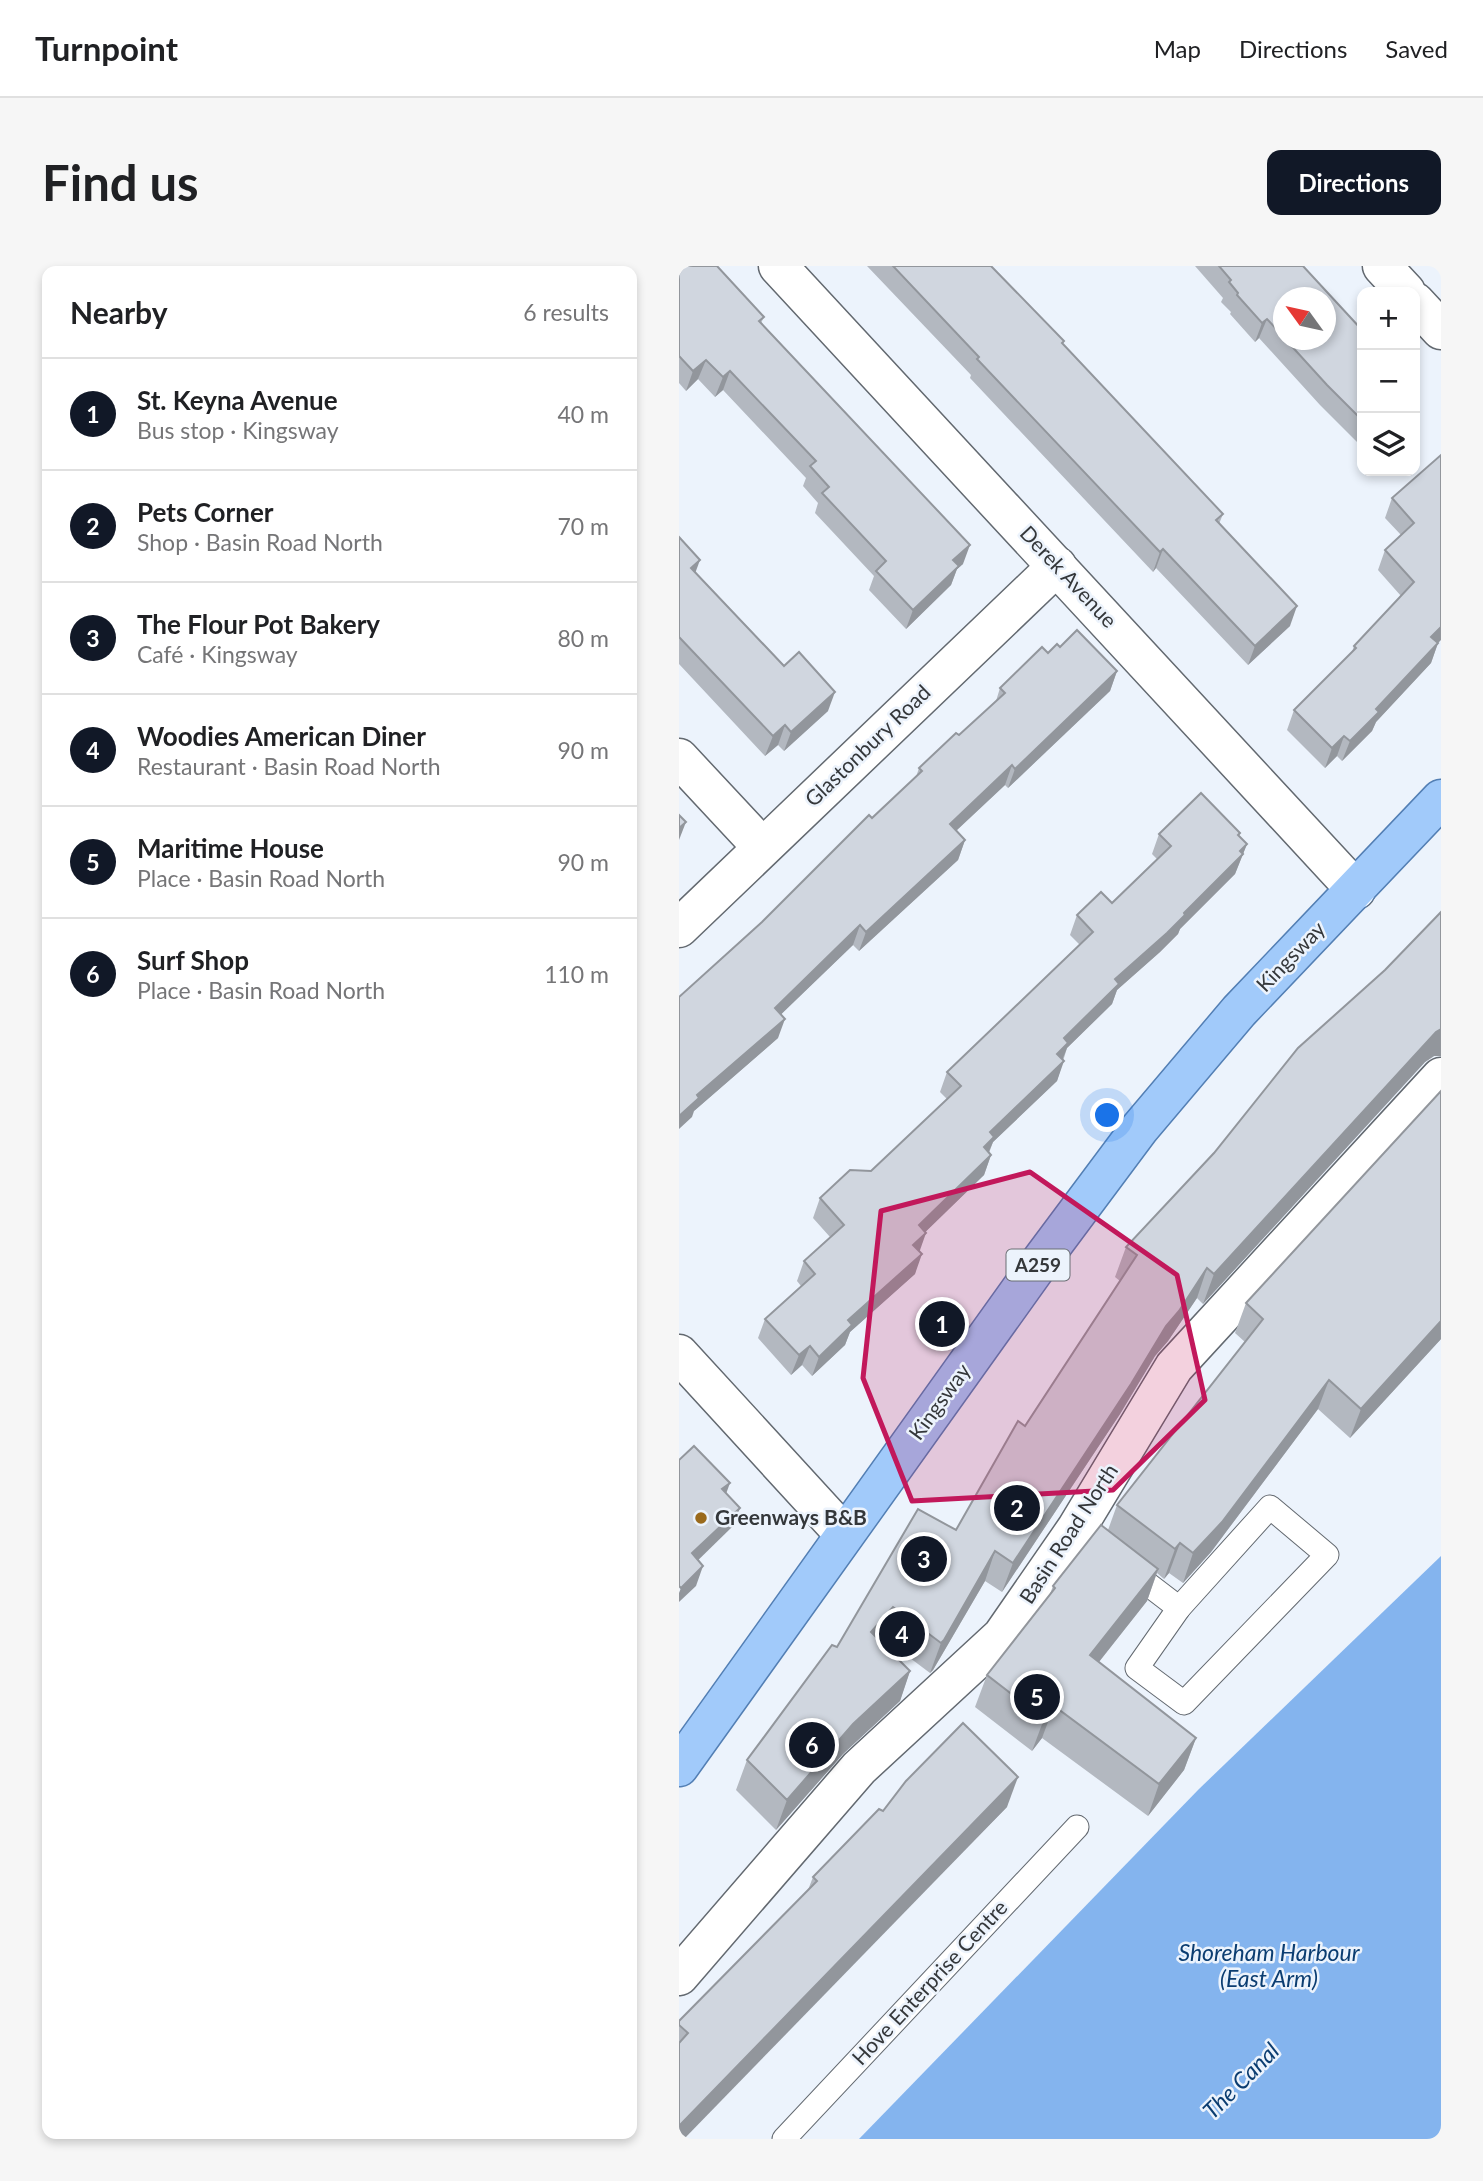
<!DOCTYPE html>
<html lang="en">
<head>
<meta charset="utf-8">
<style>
	body { margin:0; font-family:Lato,sans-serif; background:#f6f6f6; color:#202124 }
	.controls { position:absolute; right:21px; top:21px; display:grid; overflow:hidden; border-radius:14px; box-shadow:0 4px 10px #0003 }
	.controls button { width:63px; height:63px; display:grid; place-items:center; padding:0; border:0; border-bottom:2px solid #e0e0e0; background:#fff; color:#202124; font:35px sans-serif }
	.compass { position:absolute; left:594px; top:21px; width:63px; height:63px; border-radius:50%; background:#fff; box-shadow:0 4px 10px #0003; rotate:303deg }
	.you { position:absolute; left:429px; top:850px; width:24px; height:24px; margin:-18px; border:5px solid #fff; border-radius:50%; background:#1a73e8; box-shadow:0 0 0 10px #1a73e833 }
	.badge { display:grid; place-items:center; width:46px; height:46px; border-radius:50%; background:#111827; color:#fff; font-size:23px; font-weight:700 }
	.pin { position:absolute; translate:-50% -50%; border:4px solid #fff; box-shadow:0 2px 7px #0006 }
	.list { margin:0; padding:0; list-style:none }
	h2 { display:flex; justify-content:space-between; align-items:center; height:91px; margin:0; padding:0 28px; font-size:30px }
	h2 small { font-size:23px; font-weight:400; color:#757577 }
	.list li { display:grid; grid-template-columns:46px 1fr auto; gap:21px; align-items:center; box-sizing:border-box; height:112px; padding:0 28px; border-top:2px solid #e0e0e0 }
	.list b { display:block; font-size:26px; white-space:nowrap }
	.list p { margin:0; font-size:23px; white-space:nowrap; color:#757577 }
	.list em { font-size:23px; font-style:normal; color:#757577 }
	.icon { flex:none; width:38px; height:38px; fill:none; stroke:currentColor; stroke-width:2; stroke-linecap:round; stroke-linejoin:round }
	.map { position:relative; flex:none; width:762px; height:1873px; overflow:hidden; border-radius:14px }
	header { display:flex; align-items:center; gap:42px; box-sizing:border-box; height:98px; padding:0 35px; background:#fff; border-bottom:2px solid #e0e0e0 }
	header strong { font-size:33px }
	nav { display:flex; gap:38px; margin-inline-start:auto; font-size:24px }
	.intro { display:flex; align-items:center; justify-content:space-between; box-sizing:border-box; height:168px; padding:0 42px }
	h1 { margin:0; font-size:49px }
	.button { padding:18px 32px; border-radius:14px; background:#111827; color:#fff; font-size:24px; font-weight:700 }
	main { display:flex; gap:42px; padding:0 42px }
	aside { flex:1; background:#fff; border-radius:14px; box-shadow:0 4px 10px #0003 }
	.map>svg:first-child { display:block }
	.water { fill:#84b4ee }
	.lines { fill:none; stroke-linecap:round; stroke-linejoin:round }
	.service-casing { stroke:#636970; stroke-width:25 }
	.minor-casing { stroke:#636970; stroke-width:41 }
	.primary-casing { stroke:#537fb4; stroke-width:41 }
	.service { stroke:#fff; stroke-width:23 }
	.minor { stroke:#fff; stroke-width:38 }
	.primary { stroke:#a1cafa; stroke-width:38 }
	.wall { fill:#b3b8c0; fill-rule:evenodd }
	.shaded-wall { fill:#92969c }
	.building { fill:#d0d6df; stroke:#92969c; stroke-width:2 }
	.marked { fill:#c2185b; fill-opacity:0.2; stroke:#c2185b; stroke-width:5; stroke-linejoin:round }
	.poi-dot { fill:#9a6a1c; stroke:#ecf3fc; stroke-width:2.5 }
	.labels { text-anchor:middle; stroke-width:5; stroke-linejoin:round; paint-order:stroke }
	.shield { fill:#ecf3fc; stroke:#6b6f74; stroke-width:2 }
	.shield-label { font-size:19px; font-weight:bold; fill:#34373a }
	.street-label { font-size:21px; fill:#34373a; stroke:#ecf3fc }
	.poi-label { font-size:21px; font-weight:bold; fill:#34373a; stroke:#ecf3fc; text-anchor:start }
	.water-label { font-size:23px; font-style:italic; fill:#0b3d71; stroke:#ecf3fc }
</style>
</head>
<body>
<header>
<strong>Turnpoint</strong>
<nav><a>Map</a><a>Directions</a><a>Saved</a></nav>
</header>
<div class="intro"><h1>Find us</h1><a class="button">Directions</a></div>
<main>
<aside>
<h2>Nearby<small>6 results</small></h2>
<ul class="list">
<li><span class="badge">1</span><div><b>St. Keyna Avenue</b><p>Bus stop · Kingsway</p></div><em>40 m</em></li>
<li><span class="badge">2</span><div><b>Pets Corner</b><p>Shop · Basin Road North</p></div><em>70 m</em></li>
<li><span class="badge">3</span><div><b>The Flour Pot Bakery</b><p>Café · Kingsway</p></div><em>80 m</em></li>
<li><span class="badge">4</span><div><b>Woodies American Diner</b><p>Restaurant · Basin Road North</p></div><em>90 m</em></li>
<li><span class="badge">5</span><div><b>Maritime House</b><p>Place · Basin Road North</p></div><em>90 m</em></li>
<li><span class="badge">6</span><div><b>Surf Shop</b><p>Place · Basin Road North</p></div><em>110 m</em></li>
</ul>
</aside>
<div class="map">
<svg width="762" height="1873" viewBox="0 0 762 1873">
	<rect width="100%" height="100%" fill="#ecf3fc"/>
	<polygon class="water" points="762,1290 762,1873 180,1873 520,1523"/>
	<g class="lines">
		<g class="service-casing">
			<g id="service">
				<polygon points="591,1241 648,1289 505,1437 458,1402 500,1342"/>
				<polyline points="449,1303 500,1342"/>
				<polyline points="105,1873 398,1561"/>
			</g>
		</g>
		<g class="minor-casing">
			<g id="minor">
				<polyline points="99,0 677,624"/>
				<polyline points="703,0 727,26"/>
				<polyline points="736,36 762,64"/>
				<polyline points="0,492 83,581"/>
				<polyline points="0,662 378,300"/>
				<polyline points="0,1088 165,1268"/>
				<polyline points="0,1710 180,1502 323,1370 397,1263 495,1101 762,811"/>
			</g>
		</g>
		<g class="primary-casing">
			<polyline id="primary" points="0,1501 364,992 461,862 560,745 762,533"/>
		</g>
		<use href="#service" class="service"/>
		<use href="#minor" class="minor"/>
		<use href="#primary" class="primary"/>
	</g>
	<g class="wall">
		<polygon points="0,0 85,51 82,57 284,298 278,303 272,319 227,363 190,324 195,310 136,247 139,237 124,220 127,212 44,124 36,131 19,113 7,125 0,117"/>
		<polygon points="188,0 312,0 385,75 384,79 544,248 540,258 611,360 569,399 477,302 474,306 291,112 292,109"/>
		<path d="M 516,0 L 624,0 L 683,64 L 683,181 L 641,139 L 580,72 L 576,76 L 551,48 L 552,46 L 542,36 L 544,32 ZM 605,32 L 647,74 L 605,74 Z"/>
		<polygon points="762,189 759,377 752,397 697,456 693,465 663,495 658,490 646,502 608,464 615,444 673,386 675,380 722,330 699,304 706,284 722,269 706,252 713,232"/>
		<polygon points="0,271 16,306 149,445 105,485 99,479 86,490 0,398"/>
		<polygon points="381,381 438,405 431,425 329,522 326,519 277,565 286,574 279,594 180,685 174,679 102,748 99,772 15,845 13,851 83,656 237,511 240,502 280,469 317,435 321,422 369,387"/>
		<polygon points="561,567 560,570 568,578 556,608 501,663 499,668 481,686 438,724 433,738 388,782 378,815 314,876 310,887 312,889 305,909 246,966 240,985 236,1008 171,1066 166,1079 133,1110 123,1099 112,1109 79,1072 86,1053 122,1020 118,1015 125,995 151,971 134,952 141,932 192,905 268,833 261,826 268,806 401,679 391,669 398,649 433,637 478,593 473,588 480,568"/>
		<polygon points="762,646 762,790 755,790 746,796 524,1038 518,1032 489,1075 476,1090 441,1148 323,1326 306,1315 254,1404 251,1407 203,1371 200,1374 231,1405 221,1435 164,1488 97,1564 57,1524 68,1494 158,1381 277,1264 441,1015 436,1011 447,981 706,704"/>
		<polygon points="762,825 762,1073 671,1172 639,1143 532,1286 504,1317 490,1307 485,1313 478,1307 468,1335 420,1396 517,1472 505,1504 469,1550 363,1472 353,1485 296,1441 308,1409 371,1328 374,1320 429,1264 438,1239 566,1076 556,1067 567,1037"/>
		<polygon points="328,1541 0,1873 0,1755 129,1624 134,1611 204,1545"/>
	</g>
	<g class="shaded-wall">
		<polygon points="588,53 580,72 576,76 583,57"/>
		<polygon points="27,94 19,113 7,125 14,105"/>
		<polygon points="51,105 44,124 36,131 44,111"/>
		<polygon points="291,279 284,298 278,303 272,319 227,363 234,344 274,294"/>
		<polygon points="484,283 477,302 474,306 481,286"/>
		<polygon points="21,294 14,313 12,302"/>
		<polygon points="618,340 611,360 569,399 576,380"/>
		<polygon points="762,361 762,374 759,377 752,397 697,456 693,465 663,495 671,475 697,443 752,371"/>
		<polygon points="438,405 431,425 329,522 336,503"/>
		<polygon points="156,426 149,445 105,485 112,466"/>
		<polygon points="106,459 99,479 86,490 94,470"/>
		<polygon points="665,470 658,490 646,502 653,482"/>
		<polygon points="333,499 326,519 264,577 271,558"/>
		<polygon points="7,556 0,574 0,562"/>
		<polygon points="286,574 279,594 180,685 187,666"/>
		<polygon points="568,578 556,608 501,663 499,668 481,686 438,724 433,738 388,782 382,797 371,807 385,772 436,713 505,647"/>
		<polygon points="181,659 174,679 89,761 96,742"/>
		<polygon points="106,753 99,772 15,845 13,851 0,863 0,850 18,829"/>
		<polygon points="762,763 762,790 755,790 746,796 524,1038 535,1008 757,766"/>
		<polygon points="385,795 378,815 314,876 308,890 298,901 311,866"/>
		<polygon points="312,889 305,909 233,979 240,959"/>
		<polygon points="247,967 240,987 234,979"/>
		<polygon points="243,988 236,1008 171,1066 166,1079 133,1110 140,1091 169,1054"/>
		<polygon points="528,1002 518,1032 489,1075 476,1090 441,1148 323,1326 334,1297 487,1060"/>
		<polygon points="762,1055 762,1073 671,1172 682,1143"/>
		<polygon points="131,1080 123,1099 112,1109 120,1089"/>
		<polygon points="650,1114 639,1143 532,1286 504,1317 514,1287"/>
		<polygon points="51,1217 44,1236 43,1223"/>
		<polygon points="61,1242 53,1261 6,1307 13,1287"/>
		<polygon points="501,1277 490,1307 485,1313 496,1283"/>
		<polygon points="316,1285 306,1315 254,1404 251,1407 262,1377"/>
		<polygon points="24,1300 17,1320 0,1336 0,1327 2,1322"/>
		<polygon points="479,1303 468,1335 400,1421 411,1389"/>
		<polygon points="214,1341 203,1371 181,1396 192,1366"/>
		<polygon points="231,1405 221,1435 164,1488 97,1564 108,1534 174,1458"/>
		<polygon points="375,1440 363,1472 353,1485 365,1453"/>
		<polygon points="517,1472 505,1504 469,1550 480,1518"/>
		<polygon points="339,1511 328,1541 5,1873 0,1873 0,1860"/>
	</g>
	<g class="building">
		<polygon points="0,0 38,0 85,51 80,55 291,279 274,294 280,300 234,344 197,305 207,295 143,227 150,221 131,200 137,195 51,105 44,111 27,94 14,105 0,90"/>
		<polygon points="214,0 312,0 385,75 383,77 544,248 537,254 618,340 576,380 484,283 481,286 298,93 300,91"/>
		<polygon points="540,0 624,0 683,64 683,154 648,119 607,74 647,74 647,32 605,32 605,71 588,53 583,57 558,29 559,27 550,16 552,14"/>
		<polygon points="762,189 762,361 752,371 759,377 697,443 700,446 671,475 665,470 653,482 615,444 677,382 675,380 735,316 706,284 735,257 713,232"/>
		<polygon points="0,271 21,294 12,302 105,400 120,386 156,426 112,466 106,459 94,470 0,371"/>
		<polygon points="398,364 438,405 336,503 333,499 271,558 286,574 187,666 181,659 96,742 106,753 18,829 20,832 0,850 0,731 83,656 190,549 193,552 243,505 240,502 277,467 280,469 326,427 321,422 363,381 369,387 378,378 381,381"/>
		<polygon points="522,527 561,567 559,569 568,578 561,585 564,588 505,647 506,649 488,667 436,713 440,718 385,772 389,777 378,788 385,795 311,866 315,871 305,881 312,889 240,959 247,967 234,979 243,988 169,1054 173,1059 140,1091 131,1080 120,1089 86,1053 136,1008 125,995 165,959 141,932 171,904 192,905 282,820 268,806 414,666 398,649 422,626 433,637 492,580 480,568"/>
		<polygon points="0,549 7,556 0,562"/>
		<polygon points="762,646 762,763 757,766 535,1008 528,1002 500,1045 487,1060 452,1118 334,1297 316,1285 265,1374 262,1377 214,1341 192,1366 231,1405 174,1458 108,1534 68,1494 153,1379 158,1381 239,1243 277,1264 339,1155 346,1160 458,989 447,981 535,887 619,782 706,704"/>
		<polygon points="762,825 762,1055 682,1143 650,1114 543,1256 514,1287 501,1277 496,1283 438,1239 584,1053 567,1037"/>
		<polygon points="15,1180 51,1217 43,1223 61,1242 13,1287 24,1300 2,1322 0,1320 0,1194"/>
		<polygon points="422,1259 479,1303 411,1389 517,1472 480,1518 375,1440 365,1453 308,1409 376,1322 374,1320"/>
		<polygon points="284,1457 339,1511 0,1860 0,1777 9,1767 0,1759 0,1755 138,1615 134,1611 200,1543 204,1545 227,1515"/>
	</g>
	<path class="marked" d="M 351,906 L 498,1009 L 526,1134 L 434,1224 L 233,1235 L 184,1112 L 202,945 Z"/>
	<circle class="poi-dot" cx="22" cy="1252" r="7"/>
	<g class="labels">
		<rect class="shield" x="327.5" y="983.5" width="63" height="31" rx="5"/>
		<g class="shield-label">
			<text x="359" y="1006">A259</text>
		</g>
		<g class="street-label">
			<text transform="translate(389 311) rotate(47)" y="7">Derek Avenue</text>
			<text transform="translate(189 480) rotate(-44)" y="7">Glastonbury Road</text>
			<text transform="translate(612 691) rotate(-46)" y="7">Kingsway</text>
			<text transform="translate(261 1136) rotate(-54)" y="7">Kingsway</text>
			<text transform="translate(390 1268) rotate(-57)" y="7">Basin Road North</text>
			<text transform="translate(251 1717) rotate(-47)" y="7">Hove Enterprise Centre</text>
		</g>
		<g class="poi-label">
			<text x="36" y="1259">Greenways B&amp;B</text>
		</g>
		<g class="water-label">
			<text x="590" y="1695">Shoreham Harbour<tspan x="590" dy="26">(East Arm)</tspan></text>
			<text transform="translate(562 1815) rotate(-45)" y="8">The Canal</text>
		</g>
	</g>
</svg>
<div class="controls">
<button>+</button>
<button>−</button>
<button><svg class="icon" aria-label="layers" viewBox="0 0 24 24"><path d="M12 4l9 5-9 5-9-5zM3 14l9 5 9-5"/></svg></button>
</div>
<svg class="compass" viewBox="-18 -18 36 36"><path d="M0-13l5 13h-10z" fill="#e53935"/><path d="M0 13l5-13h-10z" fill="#757577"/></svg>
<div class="you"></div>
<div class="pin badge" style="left:263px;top:1058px">1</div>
<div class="pin badge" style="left:338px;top:1242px">2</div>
<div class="pin badge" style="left:245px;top:1293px">3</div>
<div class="pin badge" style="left:223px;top:1368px">4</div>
<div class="pin badge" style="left:358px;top:1431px">5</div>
<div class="pin badge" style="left:133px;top:1479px">6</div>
</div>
</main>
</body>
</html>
